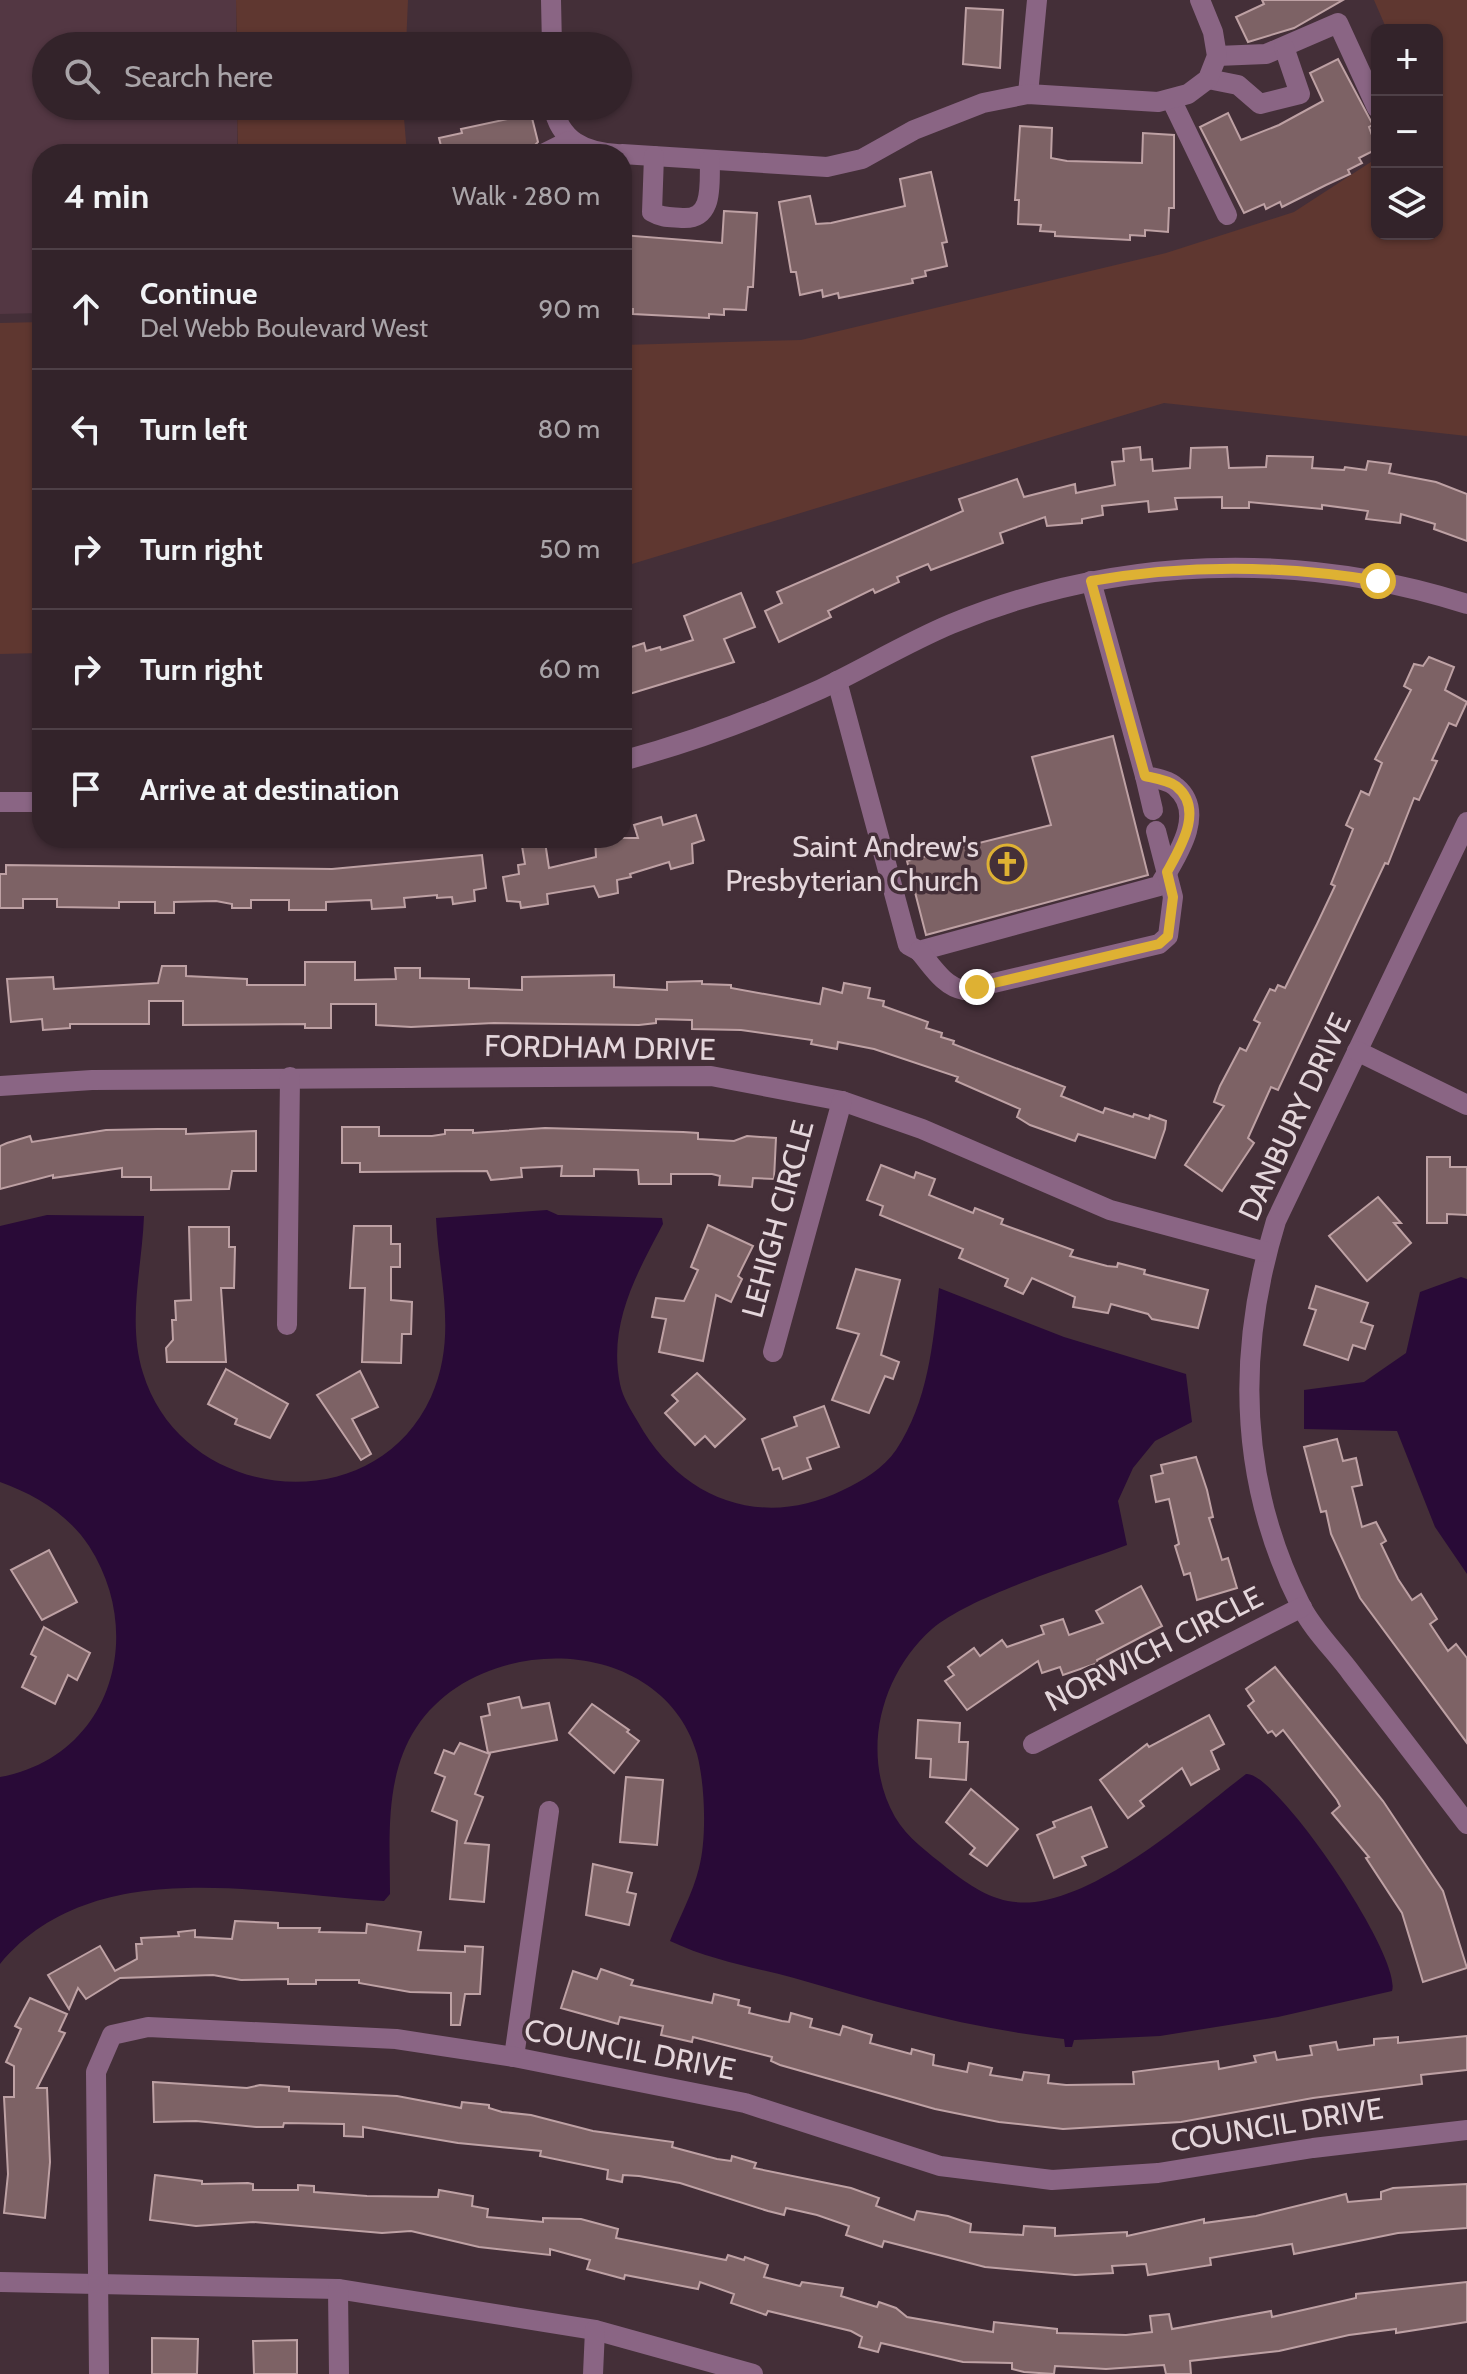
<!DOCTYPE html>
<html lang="en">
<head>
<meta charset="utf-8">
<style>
	body { margin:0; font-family:Cabin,sans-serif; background:#3b2b32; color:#f1f3f6 }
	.controls { position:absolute; right:24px; top:24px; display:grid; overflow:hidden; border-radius:16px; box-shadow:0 2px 6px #0004 }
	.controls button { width:72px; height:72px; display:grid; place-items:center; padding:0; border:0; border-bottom:2px solid #4e4047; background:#33232a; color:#f1f3f6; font:40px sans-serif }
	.stop { position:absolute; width:24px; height:24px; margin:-18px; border:6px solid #deb133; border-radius:50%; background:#fff }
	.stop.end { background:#deb133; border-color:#fff; box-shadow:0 2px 8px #0008 }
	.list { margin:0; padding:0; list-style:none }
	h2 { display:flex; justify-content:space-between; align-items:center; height:104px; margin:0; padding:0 32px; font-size:34px }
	h2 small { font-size:26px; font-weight:400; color:#a9a4a8 }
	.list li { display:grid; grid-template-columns:52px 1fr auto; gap:24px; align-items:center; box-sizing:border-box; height:120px; padding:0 32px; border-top:2px solid #4e4047 }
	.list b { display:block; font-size:30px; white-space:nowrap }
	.list p { margin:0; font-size:26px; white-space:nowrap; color:#a9a4a8 }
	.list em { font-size:26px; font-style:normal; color:#a9a4a8 }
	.icon { flex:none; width:44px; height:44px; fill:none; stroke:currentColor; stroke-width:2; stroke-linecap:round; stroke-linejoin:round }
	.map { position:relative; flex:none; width:1467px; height:2374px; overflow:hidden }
	.search { position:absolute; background:#33232a; box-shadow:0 2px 6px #0004; left:32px; top:32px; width:600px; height:88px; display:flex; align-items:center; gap:20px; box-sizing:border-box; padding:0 28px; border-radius:44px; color:#a9a4a8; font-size:30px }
	.panel { position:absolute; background:#33232a; box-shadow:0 2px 6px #0004; left:32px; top:144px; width:600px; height:704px; border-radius:32px }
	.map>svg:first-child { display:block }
	.built { fill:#533743 }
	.green { fill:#5f3730 }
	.water { fill:#290a37 }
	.building { fill:#7d6265; stroke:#bea1a4; stroke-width:2 }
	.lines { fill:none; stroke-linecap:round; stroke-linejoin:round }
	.minor { stroke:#8a6584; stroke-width:20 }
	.route { stroke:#deb133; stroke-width:10 }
	.labels { text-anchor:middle; stroke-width:7; stroke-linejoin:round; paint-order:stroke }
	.poi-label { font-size:30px; fill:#e4d6db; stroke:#442f38; text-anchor:end }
	.street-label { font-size:30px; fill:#e4d6db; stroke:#442f38 }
</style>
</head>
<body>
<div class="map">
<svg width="1467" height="2374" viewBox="0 0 1467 2374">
	<rect width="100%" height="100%" fill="#442f38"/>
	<polygon class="built" points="0,0 236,0 236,46 46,46 46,106 237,106 237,154 42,154 42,313 0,314"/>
	<g class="green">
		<polygon points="236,0 408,0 406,46 237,46"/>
		<polygon points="1374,0 1467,0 1467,436 1164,403 622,567 622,345 801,340 1166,253 1294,212 1377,158 1377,234 1437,234 1437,30 1387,30"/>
		<polygon points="237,106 403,106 407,154 238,154"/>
		<polygon points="42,322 42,653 0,654 0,323"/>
	</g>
	<g class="water">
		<path d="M 547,1210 L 558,1215 L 662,1218 L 663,1224 C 636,1275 608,1324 620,1384 C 623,1398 631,1410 638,1422 C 681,1500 763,1530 843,1490 C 862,1481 884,1468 896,1450 C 928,1402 933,1344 939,1288 L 1064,1337 L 1186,1374 L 1192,1422 L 1155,1441 L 1133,1468 L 1118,1501 L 1127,1545 C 1075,1565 972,1595 932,1629 C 880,1675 860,1755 895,1817 C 907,1838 929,1853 947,1868 C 974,1889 999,1906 1035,1902 C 1107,1892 1189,1818 1246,1774 C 1274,1769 1403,1956 1392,1991 L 1278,2017 L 1160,2036 L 1074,2040 L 1072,2047 L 1065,2047 L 1064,2039 C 971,2029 883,2004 794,1978 C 752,1967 710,1960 670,1941 C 679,1918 693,1893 699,1868 C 707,1838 705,1784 697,1754 C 661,1632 479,1631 416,1728 C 384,1777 390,1839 390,1894 L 384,1901 C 260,1894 92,1853 0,1964 L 0,1777 C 110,1757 147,1636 89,1546 C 69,1515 34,1494 0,1482 L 0,1226 L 47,1215 L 144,1216 C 142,1268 127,1322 143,1373 C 182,1502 373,1524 431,1397 C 458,1336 439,1281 436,1218 Z"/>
		<polygon points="1461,1277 1467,1279 1467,1574 1435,1527 1397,1431 1304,1429 1304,1390 1364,1382 1406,1353 1420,1292"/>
	</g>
	<g class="building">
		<polygon points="1262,0 1343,0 1294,28 1248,42 1236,17 1264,4"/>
		<polygon points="966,8 1003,10 1000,68 963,64"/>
		<polygon points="1338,59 1373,125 1369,127 1377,149 1359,158 1362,163 1348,170 1350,174 1326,185 1282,207 1280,202 1266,209 1264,204 1244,213 1200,127 1228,113 1241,140 1279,125 1323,101 1310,73"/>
		<polygon points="531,114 538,142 532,148 505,154 443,154 439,138 462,133 461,129"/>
		<polygon points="1020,126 1052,128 1051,158 1067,161 1142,163 1143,133 1174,135 1174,208 1169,208 1168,232 1145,230 1145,236 1130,235 1130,240 1055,236 1055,232 1040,231 1041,225 1018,224 1019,200 1015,200"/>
		<polygon points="931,172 947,242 942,243 947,266 925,271 926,276 912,279 913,283 839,298 838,293 823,297 822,290 800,295 796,272 791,272 779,202 810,196 816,224 831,223 905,206 900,179"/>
		<polygon points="724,211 757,213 753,287 748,287 746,310 724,309 724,315 709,314 709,318 633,314 633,309 622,309 622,235 722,243"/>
		<polygon points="1140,447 1141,460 1152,459 1153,471 1190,468 1191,448 1227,447 1229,468 1266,467 1267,456 1313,457 1312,468 1344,470 1345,467 1366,470 1368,461 1391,464 1389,473 1436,482 1467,494 1467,541 1434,529 1435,524 1401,514 1400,523 1366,519 1368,511 1322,505 1322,509 1249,502 1249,508 1222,508 1222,497 1175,498 1177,509 1149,512 1148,501 1102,506 1103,515 1082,519 1082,523 1047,526 1045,517 1000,533 1003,543 931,570 928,564 897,577 899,582 875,593 873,589 828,611 831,617 779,642 765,611 782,603 777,592 963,511 959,499 1017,479 1024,497 1075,484 1076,493 1115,485 1112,462 1124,461 1123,449"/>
		<polygon points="741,593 755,627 724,639 734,662 626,695 622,684 622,650 644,643 646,651 660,647 661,650 693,640 684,616"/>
		<polygon points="1429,657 1454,667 1445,690 1467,702 1456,726 1449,723 1432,760 1437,761 1419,800 1414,798 1388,864 1385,863 1278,1090 1271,1087 1248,1138 1254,1143 1222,1191 1185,1165 1224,1106 1214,1102 1220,1086 1240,1048 1246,1051 1260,1023 1254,1020 1270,989 1275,991 1278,985 1285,988 1317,924 1335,886 1331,884 1353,829 1346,825 1361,791 1369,795 1382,763 1375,759 1411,690 1404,686 1414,664 1423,666"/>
		<polygon points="1113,736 1148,875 926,935 907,861 1051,825 1032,757"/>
		<polygon points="696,815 704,840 692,844 693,863 671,869 669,862 630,874 631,877 617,880 618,893 599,897 594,886 547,894 548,904 521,908 520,902 507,901 503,877 519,874 518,865 525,864 522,846 545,842 549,868 596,857 595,838 638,838 634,825 661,817 663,825"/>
		<polygon points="482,855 486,888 474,890 475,901 453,904 452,897 437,898 437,895 404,898 405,907 372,909 371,900 326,902 326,910 289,910 289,900 251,900 251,908 232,908 232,904 216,901 174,902 174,913 155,913 155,902 119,902 119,908 57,907 57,899 23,899 23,908 0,908 0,874 6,874 6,865 332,869"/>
		<polygon points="305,962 355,962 355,980 396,979 395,968 420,968 420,978 469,979 469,988 522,990 522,977 614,975 614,987 667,990 667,982 702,981 702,984 731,985 731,988 820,1004 823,988 842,993 844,983 870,988 868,998 884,1001 883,1006 928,1022 926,1028 942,1033 941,1037 954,1041 953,1044 1065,1087 1061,1096 1103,1113 1105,1108 1133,1117 1134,1114 1149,1119 1150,1115 1166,1121 1165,1129 1155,1158 1078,1134 1075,1141 1030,1125 1017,1117 1020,1109 956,1081 958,1077 874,1049 838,1042 837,1049 811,1044 812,1040 741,1030 692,1029 692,1020 656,1019 656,1023 639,1025 494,1023 411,1027 376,1025 376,1004 331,1004 331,1028 305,1028 305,1024 183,1025 183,1001 149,1001 149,1024 70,1024 70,1028 43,1030 42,1019 11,1022 7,979 53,977 54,989 158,983 162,966 186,966 186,976 247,979 247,985 305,985"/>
		<polygon points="342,1127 379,1127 379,1136 432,1136 445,1134 445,1130 473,1130 473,1133 545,1128 683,1132 698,1133 698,1139 734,1141 747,1136 776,1138 774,1179 753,1178 752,1187 719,1185 720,1176 712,1174 671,1174 671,1184 639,1184 638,1170 594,1169 594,1176 561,1176 562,1166 521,1168 522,1177 491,1180 487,1171 360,1172 360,1163 342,1163"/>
		<polygon points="157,1129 186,1129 186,1134 256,1131 256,1171 232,1171 229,1189 151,1190 151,1177 122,1177 122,1168 53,1178 53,1175 0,1189 0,1146 7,1143 30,1136 32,1142 106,1130"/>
		<polygon points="1427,1157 1450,1157 1450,1167 1467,1167 1467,1215 1447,1214 1447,1223 1427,1223"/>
		<polygon points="881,1165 914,1178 916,1172 935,1179 929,1195 973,1213 975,1208 1003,1219 1001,1224 1073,1250 1070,1256 1107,1266 1117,1267 1118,1263 1145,1270 1144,1274 1208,1290 1198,1328 1152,1319 1148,1314 1111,1304 1108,1313 1073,1307 1075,1297 1032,1278 1023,1294 1005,1286 1008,1279 959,1258 963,1249 880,1215 883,1206 867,1200"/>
		<polygon points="1378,1197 1401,1223 1394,1223 1411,1243 1367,1281 1329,1236"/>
		<polygon points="708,1225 753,1246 738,1276 742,1279 731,1302 716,1295 703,1361 659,1352 666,1319 652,1317 656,1298 684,1301 698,1270 691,1267"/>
		<polygon points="354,1226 391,1226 391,1244 400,1244 400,1267 391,1267 391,1300 412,1302 411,1334 402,1334 401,1363 362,1362 365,1288 350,1288"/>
		<polygon points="189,1227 229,1227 229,1247 235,1247 234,1288 221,1288 226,1362 167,1362 166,1348 173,1340 172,1320 176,1320 175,1301 191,1300"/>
		<polygon points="856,1269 900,1280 881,1355 899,1362 893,1379 885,1376 869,1413 832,1400 859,1334 837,1328"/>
		<polygon points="1316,1286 1368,1303 1361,1322 1373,1326 1365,1349 1353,1345 1348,1360 1304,1345 1316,1310 1309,1308"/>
		<polygon points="226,1369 288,1404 270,1438 235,1424 237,1419 208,1404"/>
		<polygon points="360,1371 378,1407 352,1419 371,1454 361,1460 317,1395"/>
		<polygon points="697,1373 745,1419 715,1447 705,1436 695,1445 665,1413 678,1401 672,1395"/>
		<polygon points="824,1406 839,1447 807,1458 811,1469 783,1479 779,1468 773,1470 762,1439 797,1426 794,1417"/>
		<polygon points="1337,1439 1343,1461 1356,1458 1362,1485 1352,1487 1362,1527 1376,1522 1386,1541 1381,1544 1398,1579 1412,1600 1421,1594 1437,1619 1430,1624 1448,1651 1456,1644 1467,1658 1467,1743 1360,1598 1331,1534 1326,1511 1321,1512 1304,1447"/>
		<polygon points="1196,1457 1207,1490 1213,1517 1209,1518 1222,1560 1228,1558 1237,1588 1197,1600 1190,1573 1184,1575 1175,1546 1179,1544 1169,1499 1156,1502 1151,1476 1163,1473 1161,1465"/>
		<polygon points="49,1550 77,1602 42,1620 11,1570"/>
		<polygon points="1141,1586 1162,1626 1097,1660 1098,1663 1063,1675 1060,1667 1042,1673 1038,1661 967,1710 945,1681 954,1675 948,1667 974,1648 980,1656 1002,1640 1007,1647 1044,1634 1041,1626 1063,1619 1069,1635 1103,1623 1096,1611"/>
		<polygon points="44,1627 90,1653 77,1680 68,1675 55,1704 22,1687 36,1657 31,1654"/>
		<polygon points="1275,1667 1383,1801 1443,1891 1467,1968 1423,1982 1402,1913 1366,1858 1369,1857 1332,1813 1340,1806 1337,1800 1283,1730 1276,1736 1272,1731 1268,1733 1248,1706 1254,1701 1246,1689"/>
		<polygon points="519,1697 522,1708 549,1703 557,1740 488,1753 481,1717 490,1715 488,1704"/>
		<polygon points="592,1704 629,1730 627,1732 639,1741 614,1773 569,1733"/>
		<polygon points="1209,1715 1224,1744 1211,1751 1219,1769 1191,1785 1182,1768 1140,1801 1144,1806 1128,1818 1100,1780 1147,1744 1149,1747"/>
		<polygon points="918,1720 960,1723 959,1742 968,1742 966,1780 930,1777 931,1759 916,1758"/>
		<polygon points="460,1743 490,1754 475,1794 483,1797 465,1843 489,1845 484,1902 450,1899 457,1821 432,1811 445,1777 435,1773 444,1750 454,1754"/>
		<polygon points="626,1777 663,1780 657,1845 620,1842"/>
		<polygon points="971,1789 1018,1829 987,1866 970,1854 975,1848 946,1822"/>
		<polygon points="1091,1807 1107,1847 1082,1857 1086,1865 1054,1878 1037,1835 1055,1827 1053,1822"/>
		<polygon points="593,1864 632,1873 627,1892 636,1894 629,1925 586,1915"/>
		<polygon points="235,1921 278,1923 278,1928 320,1928 319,1932 366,1933 367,1924 421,1932 418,1950 465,1952 465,1946 483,1947 480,1994 465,1994 460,2025 451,2025 451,1993 410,1992 359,1983 359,1980 316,1980 316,1984 288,1984 288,1979 241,1980 213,1975 120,1978 86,1999 78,1988 69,2009 48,1975 100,1946 115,1971 137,1959 136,1944 142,1944 141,1938 179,1936 178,1932 195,1930 195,1937 232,1939"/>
		<polygon points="601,1969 633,1980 631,1985 712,2003 714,1994 739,2000 738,2005 750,2008 749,2013 782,2021 789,2022 791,2013 812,2019 810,2027 840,2035 843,2026 872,2035 870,2043 911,2054 912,2049 934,2055 933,2065 967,2072 969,2063 992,2068 990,2075 1022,2080 1024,2072 1049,2075 1048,2083 1066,2085 1134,2084 1133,2072 1218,2061 1219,2069 1256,2062 1254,2056 1275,2052 1277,2060 1312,2055 1310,2046 1336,2042 1338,2050 1374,2045 1374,2039 1398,2037 1398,2043 1467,2036 1467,2070 1421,2075 1422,2084 1313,2098 1181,2122 1063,2129 999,2122 935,2109 780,2065 771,2061 772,2057 693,2037 692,2042 661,2035 663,2026 620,2017 618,2024 561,2008 573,1971 597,1979"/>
		<polygon points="30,1998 67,2014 59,2031 65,2033 37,2088 47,2088 50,2162 45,2218 4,2213 8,2174 4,2097 14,2097 14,2066 6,2062 21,2029 15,2026"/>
		<polygon points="153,2082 247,2088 260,2085 289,2087 289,2091 397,2096 461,2108 462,2102 489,2105 489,2108 502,2112 531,2115 593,2131 673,2142 672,2147 717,2159 731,2161 732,2156 756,2163 754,2168 851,2188 879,2198 876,2206 914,2220 917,2211 948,2216 971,2224 970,2232 1023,2235 1024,2226 1055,2228 1055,2236 1127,2232 1127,2236 1204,2219 1204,2223 1256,2216 1346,2194 1348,2202 1381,2199 1381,2192 1393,2188 1467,2184 1467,2228 1398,2233 1294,2254 1292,2244 1210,2258 1211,2265 1148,2275 1146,2264 1112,2266 1113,2273 1075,2275 985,2267 884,2241 882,2247 846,2235 849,2226 817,2215 786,2208 784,2215 768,2211 680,2183 639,2176 623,2175 622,2182 607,2179 608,2170 540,2156 541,2151 458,2143 363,2127 363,2137 344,2136 344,2124 284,2123 283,2127 256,2127 196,2121 154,2122"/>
		<polygon points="155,2175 202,2181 202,2184 248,2183 253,2184 253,2190 298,2190 298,2185 314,2186 314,2192 367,2196 438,2197 439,2190 473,2196 472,2206 488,2209 487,2217 543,2222 543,2218 581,2219 618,2229 616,2238 726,2260 728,2255 744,2260 745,2257 768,2265 764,2277 800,2286 802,2282 843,2288 841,2296 877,2307 879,2302 896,2308 907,2317 993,2332 994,2322 1057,2329 1057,2333 1126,2335 1152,2332 1150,2316 1169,2314 1172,2329 1271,2311 1272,2317 1356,2298 1356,2294 1467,2282 1467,2322 1396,2333 1396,2329 1349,2335 1279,2351 1190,2361 1191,2374 1166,2374 1164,2365 1106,2369 1055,2366 1054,2374 1024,2372 1012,2369 1012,2363 963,2362 881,2343 878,2352 859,2347 862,2337 851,2331 768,2311 766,2315 731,2303 734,2294 700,2282 698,2289 625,2275 624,2279 587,2269 590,2260 550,2249 550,2255 479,2247 411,2231 382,2233 253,2222 196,2226 150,2220"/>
		<polygon points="152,2338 198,2339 197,2374 152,2374"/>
		<polygon points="297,2340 297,2374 254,2374 253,2341"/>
	</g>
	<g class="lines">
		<g class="minor">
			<polyline points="551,0 552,46"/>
			<polyline points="1217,56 1266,54 1338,23 1377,108"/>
			<polyline points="1208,79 1238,85 1260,104 1300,94 1284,47"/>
			<polyline points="1028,94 1037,0"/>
			<polyline points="1171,99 1227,215"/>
			<path d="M 553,106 C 560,141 584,152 617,154"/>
			<polyline points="543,154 569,141"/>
			<polyline points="622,154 827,167 862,159 914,130 983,103 1028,94 1158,102 1188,94 1208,79 1217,56 1213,32 1200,0"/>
			<path d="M 654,156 L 652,212 C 662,218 671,217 682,218 C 715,220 709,183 710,160"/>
			<path d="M 837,681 L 908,945 L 919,951 L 1159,886 C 1174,860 1208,814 1176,787 C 1169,780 1155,778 1145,776 L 1091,581"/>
			<path d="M 622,761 C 692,742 755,719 821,689 C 865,668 906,643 951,624 C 1116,556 1297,550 1467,604"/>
			<polyline points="1145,776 1153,810"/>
			<polyline points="0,802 42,802"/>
			<path d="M 1467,822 L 1276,1221 C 1236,1352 1238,1481 1301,1606 C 1313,1630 1336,1652 1352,1674 C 1391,1724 1429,1774 1467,1824"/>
			<path d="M 919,951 C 932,966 944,987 964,990 L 1159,944 L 1168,936 L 1173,897 L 1156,831"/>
			<polyline points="1357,1051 1467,1105"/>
			<polyline points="0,1086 92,1080 711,1076 842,1101 922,1129 1110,1210 1266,1252"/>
			<polyline points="287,1325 290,1077"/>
			<polyline points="773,1352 842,1101"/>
			<polyline points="1033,1744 1302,1607"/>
			<polyline points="514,2057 549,1811"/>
			<polyline points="0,2282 338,2289 595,2330 753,2374"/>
			<polyline points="338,2289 339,2374"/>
			<polyline points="99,2374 96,2072 112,2035 148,2027 396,2039 514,2057 745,2103 940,2166 1052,2180 1158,2173 1313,2148 1467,2130"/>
			<polyline points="593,2374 595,2330"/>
		</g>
	</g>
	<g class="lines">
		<path class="route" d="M 977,987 L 1159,944 L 1168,936 L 1173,897 L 1167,872 C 1180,848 1205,809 1176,786 C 1168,780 1154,778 1145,776 L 1091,581 C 1188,564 1282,565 1378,581"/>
	</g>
	<defs>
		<g id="church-ring" transform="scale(2)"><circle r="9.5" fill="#442f38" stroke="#deb133" stroke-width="1.5"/><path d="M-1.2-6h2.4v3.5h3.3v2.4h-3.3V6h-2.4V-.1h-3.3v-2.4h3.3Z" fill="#deb133"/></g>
	</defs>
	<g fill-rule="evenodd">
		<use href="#church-ring" x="1007" y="864"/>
	</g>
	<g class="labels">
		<g class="poi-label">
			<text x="979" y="857">Saint Andrew's<tspan x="979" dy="34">Presbyterian Church</tspan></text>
		</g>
		<g class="street-label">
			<text transform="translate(600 1048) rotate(1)" y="10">FORDHAM DRIVE</text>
			<text transform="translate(1295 1117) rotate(-65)" y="10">DANBURY DRIVE</text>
			<text transform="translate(778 1219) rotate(-75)" y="10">LEHIGH CIRCLE</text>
			<text transform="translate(1154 1649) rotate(-27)" y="10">NORWICH CIRCLE</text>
			<text transform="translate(630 2050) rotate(11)" y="10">COUNCIL DRIVE</text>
			<text transform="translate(1277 2125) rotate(-9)" y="10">COUNCIL DRIVE</text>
		</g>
	</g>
</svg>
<div class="controls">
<button>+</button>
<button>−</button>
<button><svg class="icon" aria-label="layers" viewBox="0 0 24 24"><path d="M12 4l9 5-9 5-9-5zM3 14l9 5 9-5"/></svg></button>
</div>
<div class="stop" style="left:1378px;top:581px"></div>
<div class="stop end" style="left:977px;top:987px"></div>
<div class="search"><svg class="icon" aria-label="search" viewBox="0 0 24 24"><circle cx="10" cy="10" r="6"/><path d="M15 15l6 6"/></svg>Search here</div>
<section class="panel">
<h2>4 min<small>Walk · 280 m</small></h2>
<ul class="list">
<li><svg class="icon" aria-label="ahead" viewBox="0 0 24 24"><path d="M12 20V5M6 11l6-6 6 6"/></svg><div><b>Continue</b><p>Del Webb Boulevard West</p></div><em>90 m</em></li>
<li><svg class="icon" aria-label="left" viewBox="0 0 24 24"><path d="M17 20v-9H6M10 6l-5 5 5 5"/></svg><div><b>Turn left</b></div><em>80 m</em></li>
<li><svg class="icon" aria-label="right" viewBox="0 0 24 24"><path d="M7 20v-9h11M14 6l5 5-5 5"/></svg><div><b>Turn right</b></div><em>50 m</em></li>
<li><svg class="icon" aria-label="right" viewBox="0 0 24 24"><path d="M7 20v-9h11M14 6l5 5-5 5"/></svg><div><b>Turn right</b></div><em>60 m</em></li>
<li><svg class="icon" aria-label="arrive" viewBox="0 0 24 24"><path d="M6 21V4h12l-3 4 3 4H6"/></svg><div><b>Arrive at destination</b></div></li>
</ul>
</section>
</div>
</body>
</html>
